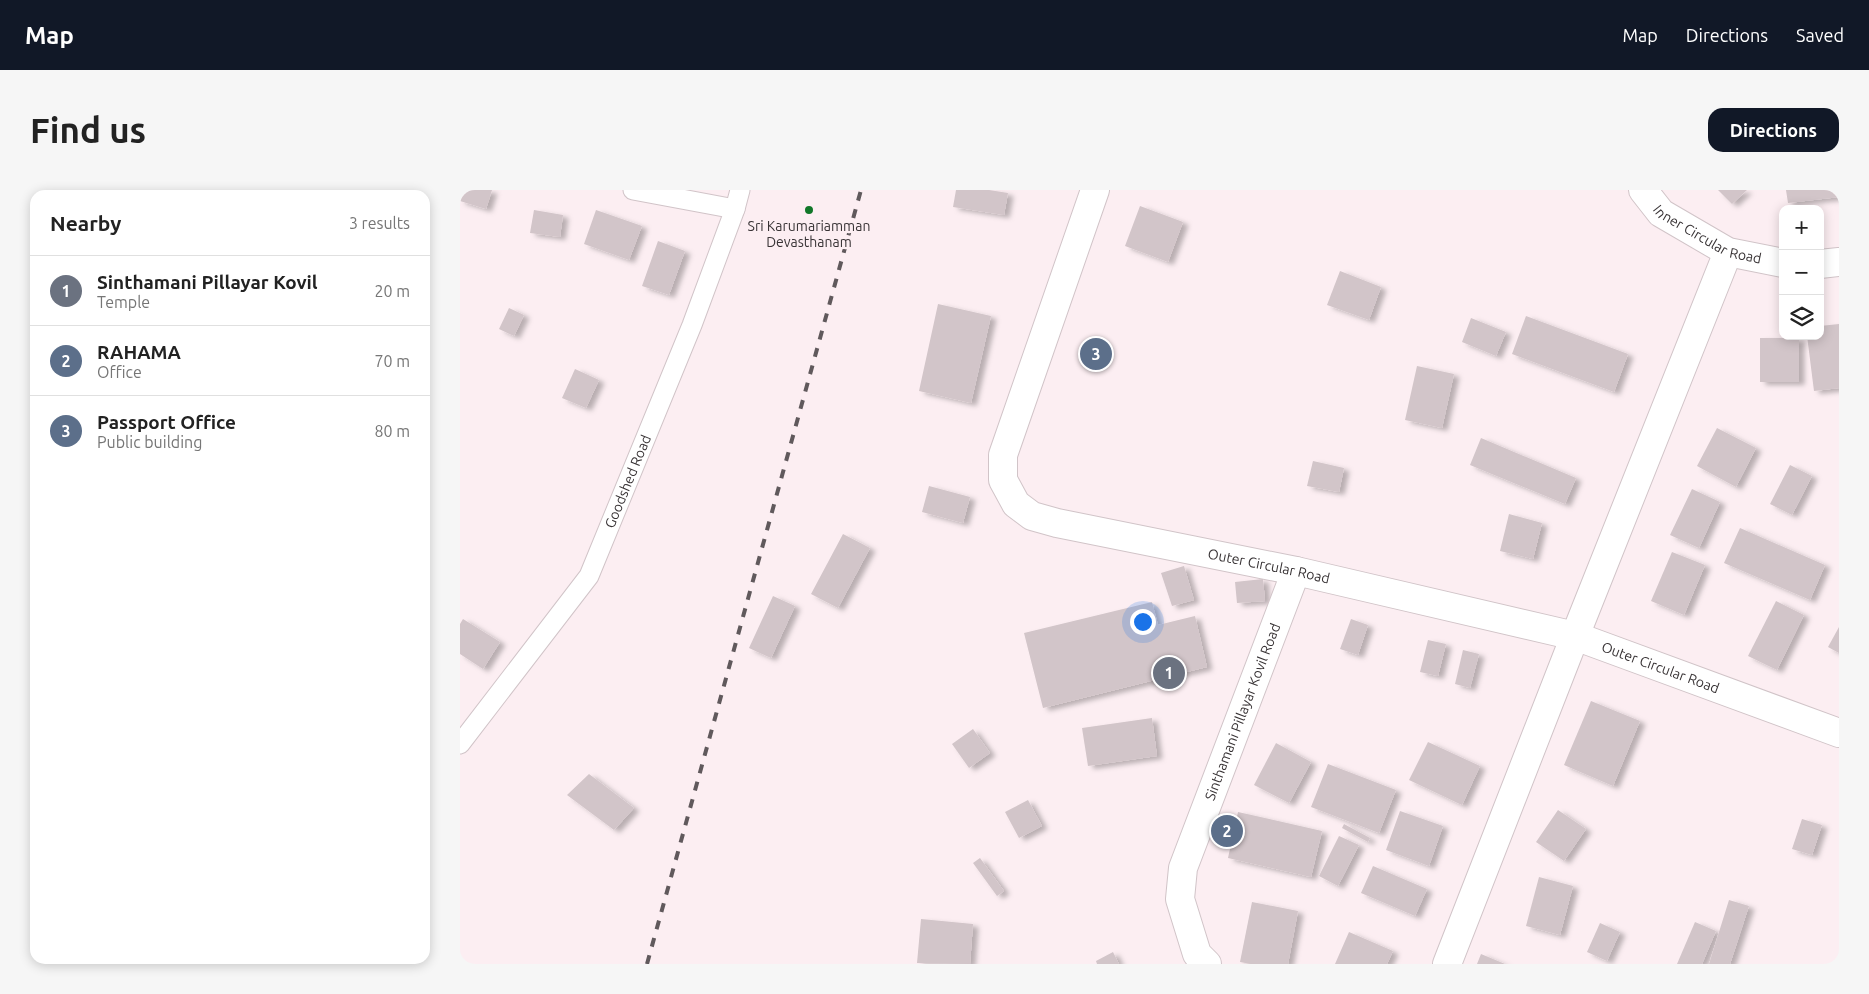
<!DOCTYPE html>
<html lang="en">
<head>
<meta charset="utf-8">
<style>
	body { margin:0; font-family:Ubuntu,sans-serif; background:#f6f6f6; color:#222 }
	.controls { position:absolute; right:15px; top:15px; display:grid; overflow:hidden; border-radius:10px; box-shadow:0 2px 12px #0003 }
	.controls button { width:45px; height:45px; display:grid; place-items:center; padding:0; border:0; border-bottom:1px solid #e0e0e0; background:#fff; color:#222; font:25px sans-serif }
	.you { position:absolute; left:682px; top:431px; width:18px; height:18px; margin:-12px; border:4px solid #fff; border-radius:50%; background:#1a73e8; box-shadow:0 0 0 8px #1a73e833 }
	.badge { display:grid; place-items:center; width:32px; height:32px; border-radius:50%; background:#111827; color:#fff; font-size:16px; font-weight:700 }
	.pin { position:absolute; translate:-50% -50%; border:2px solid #fff; box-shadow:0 1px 5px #0006 }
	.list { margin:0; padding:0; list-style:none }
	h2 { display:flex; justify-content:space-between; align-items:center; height:65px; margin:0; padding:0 20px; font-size:21px }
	h2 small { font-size:16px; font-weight:400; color:#767676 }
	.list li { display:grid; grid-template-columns:32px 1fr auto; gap:15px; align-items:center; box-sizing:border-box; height:70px; padding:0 20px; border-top:1px solid #e0e0e0 }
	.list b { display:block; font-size:19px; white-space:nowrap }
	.list p { margin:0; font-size:16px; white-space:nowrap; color:#767676 }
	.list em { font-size:16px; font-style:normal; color:#767676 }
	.icon { flex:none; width:28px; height:28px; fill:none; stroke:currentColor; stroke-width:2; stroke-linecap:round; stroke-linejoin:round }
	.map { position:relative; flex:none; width:1379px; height:774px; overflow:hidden; border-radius:15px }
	header { display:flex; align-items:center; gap:30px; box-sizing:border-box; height:70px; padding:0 25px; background:#111827; color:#fff }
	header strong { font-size:24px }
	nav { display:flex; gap:28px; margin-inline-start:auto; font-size:18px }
	.intro { display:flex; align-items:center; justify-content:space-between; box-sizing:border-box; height:120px; padding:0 30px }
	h1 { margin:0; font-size:35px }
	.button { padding:12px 22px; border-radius:15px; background:#111827; color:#fff; font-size:18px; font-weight:700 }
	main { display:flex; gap:30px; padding:0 30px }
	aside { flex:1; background:#fff; border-radius:15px; box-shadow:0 2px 12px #0003 }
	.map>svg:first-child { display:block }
	.building { fill:#d2c5c9; filter:url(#shadow) }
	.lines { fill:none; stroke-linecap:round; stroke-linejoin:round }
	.street-casing { stroke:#d1c4c8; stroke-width:21 }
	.secondary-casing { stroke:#d1c4c8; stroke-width:30 }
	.street { stroke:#fff; stroke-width:19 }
	.secondary { stroke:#fff; stroke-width:28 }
	.rail { stroke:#60595c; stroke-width:4; stroke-dasharray:9 9; stroke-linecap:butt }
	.poi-dot { fill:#117729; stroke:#fceef2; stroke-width:2 }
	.labels { text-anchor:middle; stroke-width:4.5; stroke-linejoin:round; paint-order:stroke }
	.poi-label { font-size:14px; fill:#383335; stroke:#fceef2 }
	.street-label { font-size:14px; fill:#383335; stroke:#fceef2 }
</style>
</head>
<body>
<header>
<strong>Map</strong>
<nav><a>Map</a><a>Directions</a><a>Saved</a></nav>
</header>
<div class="intro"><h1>Find us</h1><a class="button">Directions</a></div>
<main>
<aside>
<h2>Nearby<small>3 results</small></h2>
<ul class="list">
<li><span class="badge" style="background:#6b7280">1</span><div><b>Sinthamani Pillayar Kovil</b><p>Temple</p></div><em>20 m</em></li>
<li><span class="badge" style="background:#5c6f8a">2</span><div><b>RAHAMA</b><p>Office</p></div><em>70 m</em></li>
<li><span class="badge" style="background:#5c6f8a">3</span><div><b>Passport Office</b><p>Public building</p></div><em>80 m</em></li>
</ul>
</aside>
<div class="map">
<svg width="1379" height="774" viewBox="0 0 1379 774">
	<defs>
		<filter id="shadow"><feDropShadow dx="5.5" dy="3" stdDeviation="2.5" flood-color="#0004"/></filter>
	</defs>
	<rect width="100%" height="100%" fill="#fceef2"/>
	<g class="building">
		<polygon points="1,0 32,0 26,19 0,11"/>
		<polygon points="496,0 529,0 548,3 544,25 493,17"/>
		<polygon points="1258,0 1287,0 1272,14"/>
		<polygon points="1326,0 1379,0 1379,7 1328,13"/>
		<polygon points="680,16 723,32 708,72 665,56"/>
		<polygon points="74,20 103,25 100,47 70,43"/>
		<polygon points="136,20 182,36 169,70 124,54"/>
		<polygon points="198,51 225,61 209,105 182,96"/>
		<polygon points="880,81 921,97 909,130 867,115"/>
		<polygon points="478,114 531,126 511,213 459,201"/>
		<polygon points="49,118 64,125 54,146 39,139"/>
		<polygon points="1066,126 1168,164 1154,202 1052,164"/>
		<polygon points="1011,128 1046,142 1036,166 1002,152"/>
		<polygon points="1379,134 1379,198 1354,201 1347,146 1360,146 1360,136"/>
		<rect x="1300" y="148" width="39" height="44"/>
		<polygon points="957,176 994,184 982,238 945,230"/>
		<polygon points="115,179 139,190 126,218 102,208"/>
		<polygon points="1257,238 1296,258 1276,297 1237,276"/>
		<polygon points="1021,248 1116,288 1105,314 1010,275"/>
		<polygon points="853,271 884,278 879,302 847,296"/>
		<polygon points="1330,275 1352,286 1332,325 1310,314"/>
		<polygon points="469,296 510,307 503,333 462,322"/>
		<polygon points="1232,299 1260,312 1239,358 1210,345"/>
		<polygon points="1049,324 1082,333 1073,369 1040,361"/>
		<polygon points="1280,338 1365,375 1350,410 1264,373"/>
		<polygon points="383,344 410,358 378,418 351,404"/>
		<polygon points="1212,362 1245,375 1224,425 1191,411"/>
		<polygon points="724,376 734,410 712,416 701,383"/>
		<polygon points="803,389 805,411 777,413 775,392"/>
		<polygon points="313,406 335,416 311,468 289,458"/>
		<polygon points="1316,411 1344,425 1317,480 1288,466"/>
		<polygon points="692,412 698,435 735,426 747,477 583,518 564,443"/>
		<polygon points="3,429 40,452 23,479 0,464 0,434"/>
		<polygon points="891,429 908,435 898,465 880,459"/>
		<polygon points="1379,437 1379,463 1368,457"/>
		<polygon points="968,450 986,454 978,486 960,482"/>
		<polygon points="1003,460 1019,464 1010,498 995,494"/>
		<polygon points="1131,511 1180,531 1153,596 1104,575"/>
		<polygon points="692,528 697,566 628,576 622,538"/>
		<polygon points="513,539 530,563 509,578 492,554"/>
		<polygon points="968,552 1020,576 1002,615 949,590"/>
		<polygon points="816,553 851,572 829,613 794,595"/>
		<polygon points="868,574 936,600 919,643 851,617"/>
		<polygon points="129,584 174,618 154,640 107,605"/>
		<polygon points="568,610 582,636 559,648 545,622"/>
		<polygon points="1098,620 1126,639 1104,671 1076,652"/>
		<polygon points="940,621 983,636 969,676 926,660"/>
		<polygon points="778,622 862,641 851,687 768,668"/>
		<polygon points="1342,629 1362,635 1352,665 1332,659"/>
		<polygon points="884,634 910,648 908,652 882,638"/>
		<polygon points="879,646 899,655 878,696 859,686"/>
		<polygon points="520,668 544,701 537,706 513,673"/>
		<polygon points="913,676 967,699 955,726 901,703"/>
		<polygon points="1079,687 1113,696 1100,745 1066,736"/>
		<polygon points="1269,710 1289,716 1270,774 1249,774"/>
		<polygon points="792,712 838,721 828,774 791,774 780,772"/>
		<polygon points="461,729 513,734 510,774 457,773"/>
		<polygon points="1235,732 1256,741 1242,774 1217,774"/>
		<polygon points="1140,733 1160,742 1147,771 1127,762"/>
		<polygon points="889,742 933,761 927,774 875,774"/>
		<polygon points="653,762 659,774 637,774 636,771"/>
		<polygon points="1021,764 1045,774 1017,774"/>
	</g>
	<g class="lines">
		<g class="street-casing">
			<g id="street">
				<polyline points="173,0 275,19"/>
				<path id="s1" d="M 0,554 L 129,386 L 232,135 L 275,19 L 280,0"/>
			</g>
		</g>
		<g class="secondary-casing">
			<g id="secondary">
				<path id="s2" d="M 635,0 L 543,265 L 543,290 L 556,314 L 572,326 L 597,333 L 836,381 L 1115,446 L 1379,543"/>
				<path id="s3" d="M 1183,0 L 1201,23 L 1268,62 L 1323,73"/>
				<polyline points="1360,74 1379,72"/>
				<path id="s4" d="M 747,774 L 737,764 L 720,709 L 723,678 L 836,381"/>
				<polyline points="987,774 1115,446 1268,62"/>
			</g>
		</g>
		<use href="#street" class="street"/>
		<use href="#secondary" class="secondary"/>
		<polyline class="rail" points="187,774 401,0"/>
	</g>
	<circle class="poi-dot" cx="349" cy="20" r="5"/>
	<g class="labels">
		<g class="poi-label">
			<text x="349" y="41">Sri Karumariamman<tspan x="349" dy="16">Devasthanam</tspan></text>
		</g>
		<g class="street-label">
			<text dy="5" stroke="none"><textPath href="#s3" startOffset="81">Inner Circular Road</textPath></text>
			<text dy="5" stroke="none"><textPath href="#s1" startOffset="314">Goodshed Road</textPath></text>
			<text dy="5" stroke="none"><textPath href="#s2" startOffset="595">Outer Circular Road</textPath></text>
			<text dy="5" stroke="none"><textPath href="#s2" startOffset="1000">Outer Circular Road</textPath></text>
			<text dy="5" stroke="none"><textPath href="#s4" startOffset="270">Sinthamani Pillayar Kovil Road</textPath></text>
		</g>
	</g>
</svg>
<div class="controls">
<button>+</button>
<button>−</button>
<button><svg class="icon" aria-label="layers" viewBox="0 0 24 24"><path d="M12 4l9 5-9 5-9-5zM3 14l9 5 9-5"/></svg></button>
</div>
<div class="you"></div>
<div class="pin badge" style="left:709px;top:483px;background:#6b7280">1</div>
<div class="pin badge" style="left:767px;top:641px;background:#5c6f8a">2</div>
<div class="pin badge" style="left:636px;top:164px;background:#5c6f8a">3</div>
</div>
</main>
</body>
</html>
